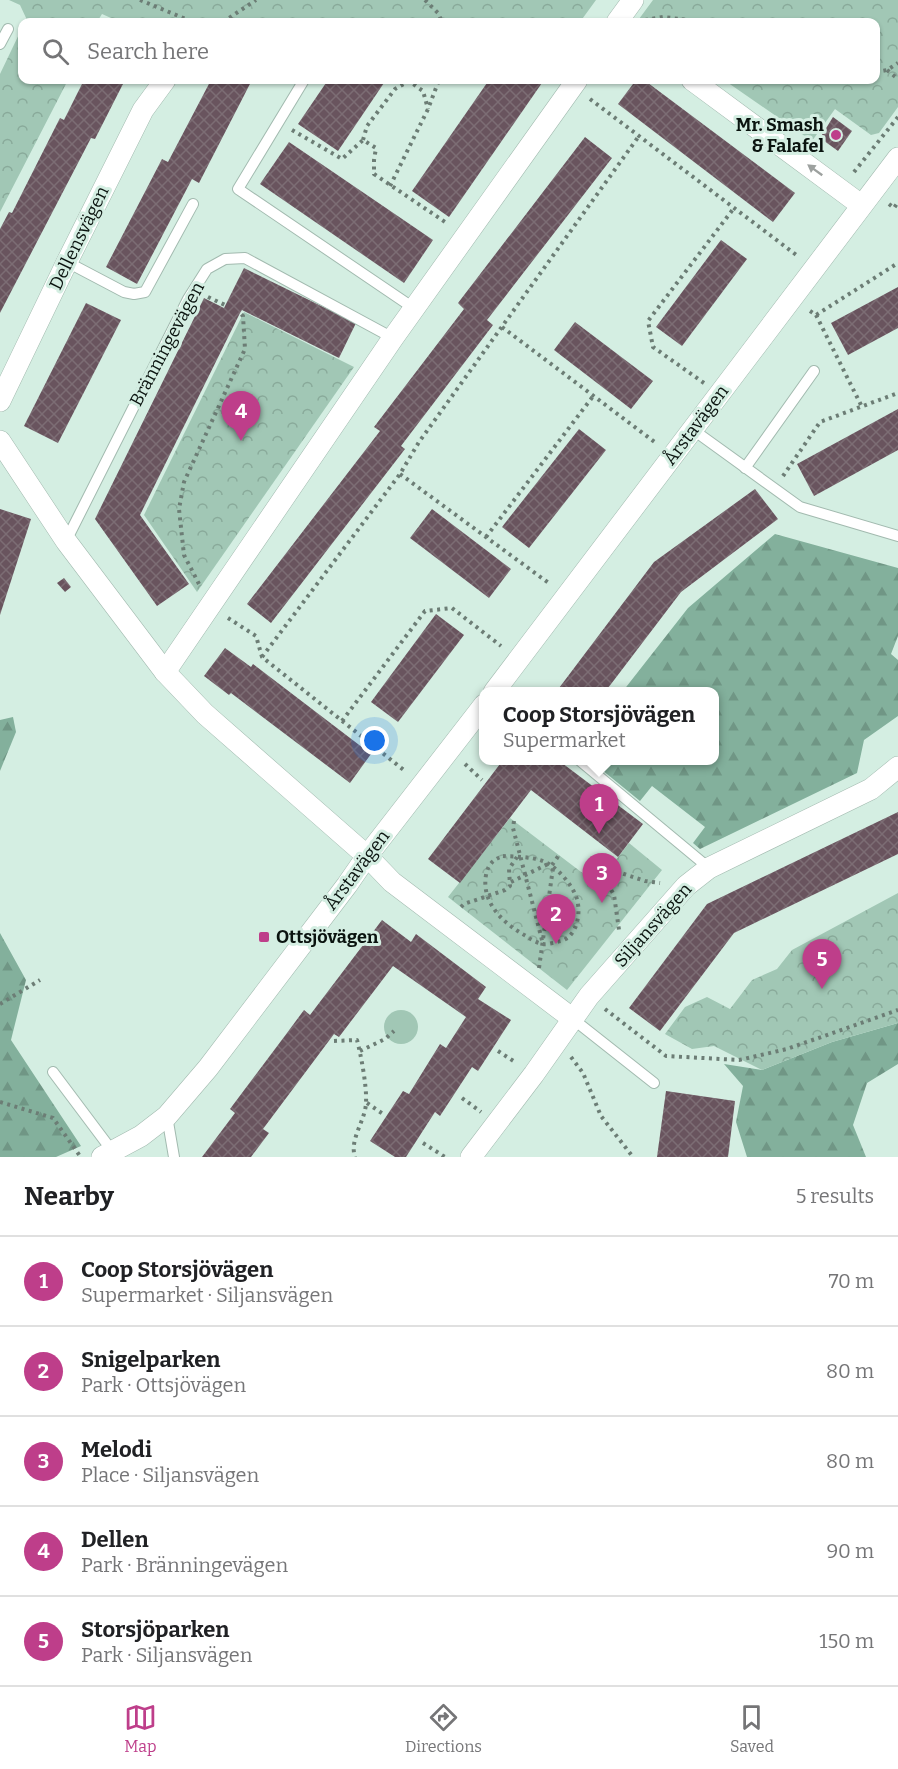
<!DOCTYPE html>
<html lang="en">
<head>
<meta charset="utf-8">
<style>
	body { margin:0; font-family:Bitter,serif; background:#f2f2f2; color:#202124 }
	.you { position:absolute; left:375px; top:741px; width:21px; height:21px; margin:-15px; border:4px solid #fff; border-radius:50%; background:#1a73e8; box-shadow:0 0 0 9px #1a73e833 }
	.badge { display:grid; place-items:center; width:39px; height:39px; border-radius:50%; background:#be3e8a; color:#fff; font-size:20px; font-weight:700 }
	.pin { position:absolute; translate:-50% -50px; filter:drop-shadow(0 2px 3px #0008) }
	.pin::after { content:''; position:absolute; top:32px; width:21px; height:18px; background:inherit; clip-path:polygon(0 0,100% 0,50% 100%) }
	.popup { position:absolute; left:479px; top:687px; width:240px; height:78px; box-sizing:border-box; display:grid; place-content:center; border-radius:12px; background:#fff; filter:drop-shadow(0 2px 4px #0005); font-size:20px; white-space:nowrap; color:#757577 }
	.popup b { font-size:22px; color:#202124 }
	.popup::after { content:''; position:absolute; left:50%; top:100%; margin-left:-12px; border:12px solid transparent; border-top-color:#fff }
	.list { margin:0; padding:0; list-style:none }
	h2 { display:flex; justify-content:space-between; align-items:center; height:78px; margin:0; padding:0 24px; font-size:26px }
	h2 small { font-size:20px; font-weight:400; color:#757577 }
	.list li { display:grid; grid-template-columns:39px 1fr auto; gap:18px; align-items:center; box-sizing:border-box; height:90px; padding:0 24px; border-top:2px solid #e0e0e0 }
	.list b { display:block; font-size:22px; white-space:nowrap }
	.list p { margin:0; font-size:20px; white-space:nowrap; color:#757577 }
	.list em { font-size:20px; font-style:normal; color:#757577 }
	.icon { flex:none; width:33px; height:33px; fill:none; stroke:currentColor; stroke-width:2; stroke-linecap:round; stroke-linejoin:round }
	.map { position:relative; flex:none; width:898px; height:1157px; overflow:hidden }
	.search { position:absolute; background:#fff; box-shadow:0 2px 4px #0004; left:18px; right:18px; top:18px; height:66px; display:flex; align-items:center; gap:15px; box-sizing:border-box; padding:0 21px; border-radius:12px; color:#757577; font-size:22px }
	.sheet { height:528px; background:#fff }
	nav { display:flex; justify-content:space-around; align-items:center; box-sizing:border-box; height:84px; border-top:2px solid #e0e0e0; background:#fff; font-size:16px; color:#757577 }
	nav a { display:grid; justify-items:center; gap:3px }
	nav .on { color:#be3e8a }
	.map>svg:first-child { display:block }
	.forest { fill:url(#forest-firs) }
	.park { fill:url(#park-crowns) }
	.garden { fill:#a1c7b5 }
	.building { fill:url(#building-cross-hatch) }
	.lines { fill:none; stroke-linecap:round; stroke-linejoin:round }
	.service-casing { stroke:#a2baaf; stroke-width:12 }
	.minor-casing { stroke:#a2baaf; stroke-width:22 }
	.path { stroke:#6c7d75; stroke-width:4; stroke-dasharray:3 4.5; stroke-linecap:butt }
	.service { stroke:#fff; stroke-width:10 }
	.minor { stroke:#fff; stroke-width:21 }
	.oneway { fill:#9da19f }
	.poi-dot { fill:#be3e8a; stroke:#d4eee2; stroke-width:2 }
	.labels { text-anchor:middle; stroke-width:6; stroke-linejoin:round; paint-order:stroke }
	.poi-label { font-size:18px; font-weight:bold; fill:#0a130f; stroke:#d4eee2; text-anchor:end }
	.street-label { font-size:18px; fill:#0a130f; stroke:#d4eee2 }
</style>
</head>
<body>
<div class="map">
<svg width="898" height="1157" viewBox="0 0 898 1157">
	<defs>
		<pattern id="forest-firs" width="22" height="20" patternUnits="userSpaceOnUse" patternTransform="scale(1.5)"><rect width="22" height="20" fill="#83b09c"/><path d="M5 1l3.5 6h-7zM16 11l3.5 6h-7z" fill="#709685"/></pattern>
		<pattern id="park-crowns" width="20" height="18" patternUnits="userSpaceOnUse" patternTransform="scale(1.5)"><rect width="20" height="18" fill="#a1c7b5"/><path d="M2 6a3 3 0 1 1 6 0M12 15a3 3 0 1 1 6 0" fill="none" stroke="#89aa9a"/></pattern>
		<pattern id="building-cross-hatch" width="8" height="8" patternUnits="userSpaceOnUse" patternTransform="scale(1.5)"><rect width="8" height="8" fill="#69545e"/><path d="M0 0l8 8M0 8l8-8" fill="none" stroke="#7c6d74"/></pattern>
	</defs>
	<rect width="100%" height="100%" fill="#d4eee2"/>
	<g class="forest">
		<polygon points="775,534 898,568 898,636 891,654 898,660 898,716 864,740 857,773 700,849 693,843 705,827 652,786 640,801 591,761 714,760 714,692 623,691 688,608"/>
		<polygon points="13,717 16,732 0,771 0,720"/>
		<polygon points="0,933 26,980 11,1040 81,1146 56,1157 0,1157"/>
		<polygon points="898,1023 898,1064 867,1083 853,1125 866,1157 747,1157 736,1122 743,1086 724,1064 762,1070 832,1042"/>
	</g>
	<g class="park">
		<polygon points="9,0 596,0 580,22 509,22 507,21 483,22 120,22 102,14 97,22 25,22 27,20 20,5"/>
		<polygon points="653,0 898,0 898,107 879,133 871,135 835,109 812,141 724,80 876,80 876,22 644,22 639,19"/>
		<polygon points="22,28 22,80 68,80 0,212 0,74"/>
		<polygon points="244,312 354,367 197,592 144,515"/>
		<polygon points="510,818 597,884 629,843 662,870 567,990 448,897"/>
		<polygon points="898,893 898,1023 832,1042 762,1070 714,1046 692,1049 665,1034 685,1007 707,997 730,1009 752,980 777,969 792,950"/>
	</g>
	<circle class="garden" cx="401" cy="1027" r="17"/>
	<g class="building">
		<polygon points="84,80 125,80 95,139 91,138 0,313 0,229 9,212 12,213 60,118 64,120"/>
		<polygon points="211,80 252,80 199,183 192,179 137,284 106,267 162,159 168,162"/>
		<polygon points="328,80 386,80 338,151 298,124"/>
		<polygon points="489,80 544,80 449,217 412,191"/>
		<polygon points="636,80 644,80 795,193 773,222 618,104"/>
		<polygon points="833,117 852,131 838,151 820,138"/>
		<polygon points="585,137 612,158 487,320 493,325 401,446 405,449 271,623 247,604 380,431 374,427 464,309 458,303"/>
		<polygon points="289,142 433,240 404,283 260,184"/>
		<polygon points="721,240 747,259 682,346 656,327"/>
		<polygon points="244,268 356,323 339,358 242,310 240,313 140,515 189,584 157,606 95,519 204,298 224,308"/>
		<polygon points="898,287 898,328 848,355 831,323"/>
		<polygon points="86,303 121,320 58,443 24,426"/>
		<polygon points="575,322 653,381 631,409 554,350"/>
		<polygon points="898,409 898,450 814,496 797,464"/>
		<polygon points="579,429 606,450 529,548 502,527"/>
		<polygon points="755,489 778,519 681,592 605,692 556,692 654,562"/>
		<polygon points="0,509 31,519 0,615"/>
		<polygon points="432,509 511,569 489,598 410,538"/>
		<polygon points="64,578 71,587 65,592 57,583"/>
		<polygon points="436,614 464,635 398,722 371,702"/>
		<polygon points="225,648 251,667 253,664 371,754 350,783 231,693 229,695 204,676"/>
		<polygon points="503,760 558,760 643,824 618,857 531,790 460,883 428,859"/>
		<polygon points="898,812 898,854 734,933 660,1031 629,1008 707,904"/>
		<polygon points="382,920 411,942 416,934 486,987 478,999 511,1020 478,1071 472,1067 440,1116 435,1112 406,1157 395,1157 370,1141 403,1091 409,1094 440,1044 446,1048 466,1017 393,966 339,1037 334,1034 263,1129 269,1133 251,1157 202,1157 235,1113 230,1109 284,1037 304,1010 310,1015"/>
		<polygon points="666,1091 735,1101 728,1157 657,1157"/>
	</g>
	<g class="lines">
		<g class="service-casing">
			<g id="service">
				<polyline points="0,44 8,29"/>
				<polyline points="304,80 238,189 415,309"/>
				<polyline points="67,262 124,292 134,294 145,292 193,204"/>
				<polyline points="692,429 800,507 898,536"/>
				<polyline points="745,468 814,371"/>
				<polyline points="66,541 188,299 207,269 225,259 245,258 393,338"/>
				<polyline points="579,760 709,868"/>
				<polyline points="573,1019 654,1083"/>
				<polyline points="53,1072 113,1152"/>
				<polyline points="167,1116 174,1157"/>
			</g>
		</g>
		<g class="minor-casing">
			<g id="minor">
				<polyline points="617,22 633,0"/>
				<polyline points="692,80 861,205"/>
				<polyline points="0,401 67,262 143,110 165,80"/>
				<polyline points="0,441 66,541 165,672 205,714 367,856 392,882 573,1019"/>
				<polyline points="165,672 393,338 577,80"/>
				<polyline points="494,692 898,158"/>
				<polyline points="102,1157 141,1136 167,1116 208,1068 347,885 367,856 484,705"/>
				<polyline points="471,1157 534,1074 589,996 686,886 709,868 871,789 898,767"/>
			</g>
		</g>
		<g class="path">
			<polyline points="140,0 193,22"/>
			<polyline points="425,0 438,13 442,22"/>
			<polyline points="645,20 663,17 705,22"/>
			<polyline points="223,22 256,0"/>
			<polyline points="887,70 898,79"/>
			<polyline points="876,72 887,70 898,63"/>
			<polyline points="590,99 799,257"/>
			<polyline points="292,130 342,159 363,140 376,148 374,160 374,174 448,224"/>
			<polyline points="363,140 367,126 395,89 409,81 423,91 428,109"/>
			<polyline points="854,172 898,117"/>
			<polyline points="390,186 428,109 439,80"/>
			<polyline points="889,204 894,208 898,202"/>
			<polyline points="208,297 225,305"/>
			<polyline points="810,311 816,315 898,263"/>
			<polyline points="816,315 862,407"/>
			<polyline points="502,327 656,443"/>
			<polyline points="704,383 653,347 648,321 734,208"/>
			<polyline points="400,474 550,584"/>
			<polyline points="783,476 820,422 898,393"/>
			<polyline points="486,537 594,395"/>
			<polyline points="199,584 184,555 179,509 184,482 245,349 243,316 240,313"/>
			<polyline points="228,618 256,636 262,657 405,771"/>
			<polyline points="262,657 400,474 419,442 639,136"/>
			<polyline points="342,721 425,611 452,608 501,646"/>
			<polyline points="465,764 482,780"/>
			<polyline points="514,821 513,828 543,944"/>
			<path d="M 503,856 C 518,857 539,856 552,866 C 561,873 570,883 575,894 C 582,908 579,936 561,941 C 556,942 547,945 543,944 C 537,943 530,939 526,936 C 504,924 481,903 486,875 C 488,865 492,860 503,856 Z"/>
			<polyline points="552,865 559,855"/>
			<polyline points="609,869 645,881 660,883"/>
			<polyline points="604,877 614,895 619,930"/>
			<polyline points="511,882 548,864"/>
			<polyline points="461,907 464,904 505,890 510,886 509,869 517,857"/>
			<polyline points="539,968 553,868"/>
			<polyline points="0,1004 40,980"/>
			<polyline points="605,1009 666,1056 739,1060 787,1049 898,1010"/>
			<path d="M 334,1041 L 357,1040 C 361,1055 367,1087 366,1102 C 366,1120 349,1139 355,1157"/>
			<polyline points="360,1051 385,1039 394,1031"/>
			<polyline points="498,1051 515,1062"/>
			<polyline points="571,1057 583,1073 601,1116 633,1157"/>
			<polyline points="462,1098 481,1112"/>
			<polyline points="0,1102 53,1118 80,1156"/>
			<polyline points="367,1103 383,1114"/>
			<polyline points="423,1143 445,1157"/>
		</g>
		<use href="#service" class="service"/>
		<use href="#minor" class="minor"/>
	</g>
	<defs><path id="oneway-solid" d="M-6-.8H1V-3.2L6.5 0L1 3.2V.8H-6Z" transform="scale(1.5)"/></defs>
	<use class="oneway" href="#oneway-solid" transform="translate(815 170) rotate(-144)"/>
	<g class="poi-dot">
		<circle cx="836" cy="135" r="6"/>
		<rect x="258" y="931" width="12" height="12" rx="3"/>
	</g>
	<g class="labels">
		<g class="poi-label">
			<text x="824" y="131">Mr. Smash<tspan x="824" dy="21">&amp; Falafel</tspan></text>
			<text x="276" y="943" text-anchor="start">Ottsjövägen</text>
		</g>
		<g class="street-label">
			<text transform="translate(79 238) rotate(-64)" y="6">Dellensvägen</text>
			<text transform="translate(167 344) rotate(-62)" y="6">Bränningevägen</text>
			<text transform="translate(696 425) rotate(-53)" y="6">Årstavägen</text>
			<text transform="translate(357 870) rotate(-53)" y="6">Årstavägen</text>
			<text transform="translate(653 925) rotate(-48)" y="6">Siljansvägen</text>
		</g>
	</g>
</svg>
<div class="you"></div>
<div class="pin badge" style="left:599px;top:834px">1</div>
<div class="popup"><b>Coop Storsjövägen</b>Supermarket</div>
<div class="pin badge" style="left:556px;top:944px">2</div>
<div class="pin badge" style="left:602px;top:903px">3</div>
<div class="pin badge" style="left:241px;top:441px">4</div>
<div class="pin badge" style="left:822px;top:989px">5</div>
<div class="search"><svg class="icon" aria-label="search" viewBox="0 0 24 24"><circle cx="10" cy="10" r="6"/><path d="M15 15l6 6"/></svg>Search here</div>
</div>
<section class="sheet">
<h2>Nearby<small>5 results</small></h2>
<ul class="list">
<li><span class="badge">1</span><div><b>Coop Storsjövägen</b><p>Supermarket · Siljansvägen</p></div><em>70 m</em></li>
<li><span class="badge">2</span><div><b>Snigelparken</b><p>Park · Ottsjövägen</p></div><em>80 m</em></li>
<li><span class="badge">3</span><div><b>Melodi</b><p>Place · Siljansvägen</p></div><em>80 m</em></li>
<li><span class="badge">4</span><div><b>Dellen</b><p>Park · Bränningevägen</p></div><em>90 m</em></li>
<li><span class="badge">5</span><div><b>Storsjöparken</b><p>Park · Siljansvägen</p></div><em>150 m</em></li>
</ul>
</section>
<nav>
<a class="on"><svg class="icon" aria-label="map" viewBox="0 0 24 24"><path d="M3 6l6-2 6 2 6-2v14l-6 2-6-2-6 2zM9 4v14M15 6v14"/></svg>Map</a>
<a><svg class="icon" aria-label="directions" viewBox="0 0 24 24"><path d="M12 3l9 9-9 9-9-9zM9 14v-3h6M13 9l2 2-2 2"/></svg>Directions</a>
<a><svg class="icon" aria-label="saved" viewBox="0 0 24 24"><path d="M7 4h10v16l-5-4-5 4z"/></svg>Saved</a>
</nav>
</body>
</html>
